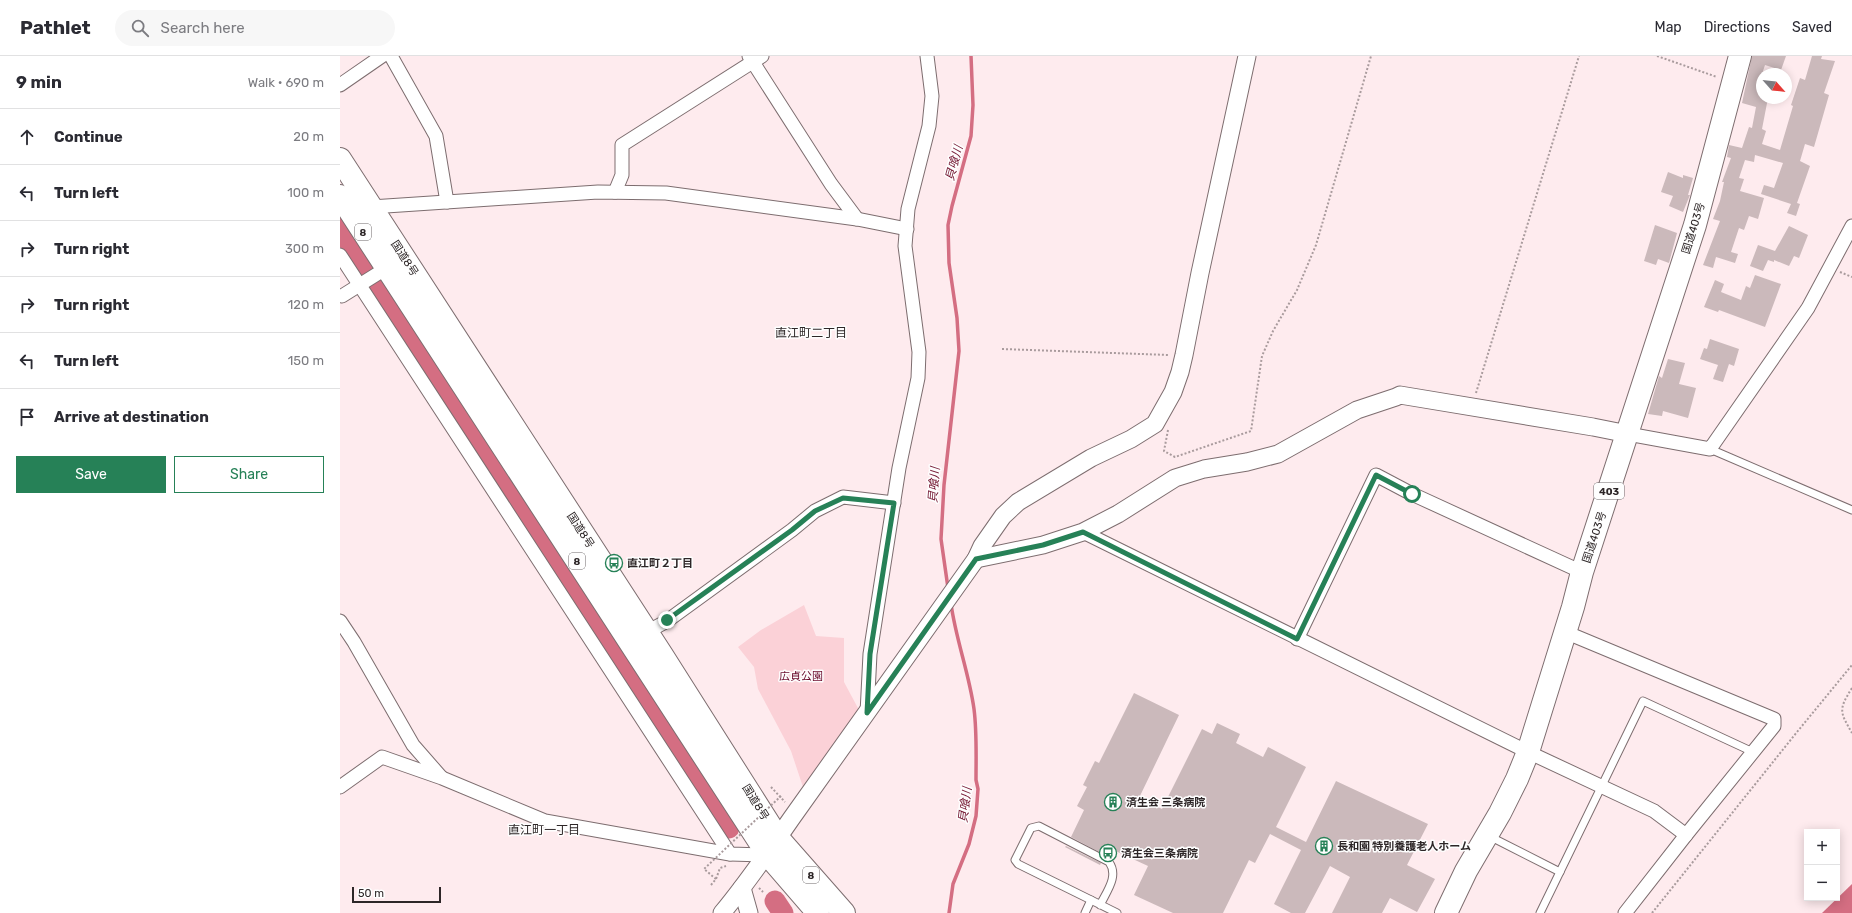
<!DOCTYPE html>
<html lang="en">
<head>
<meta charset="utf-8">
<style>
	body { margin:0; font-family:Rubik,"Noto Sans JP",sans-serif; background:#f7f7f7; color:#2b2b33 }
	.controls { position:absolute; right:12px; bottom:12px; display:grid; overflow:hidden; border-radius:0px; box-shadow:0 2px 10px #0003 }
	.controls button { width:36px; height:36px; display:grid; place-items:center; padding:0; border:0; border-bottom:1px solid #e1e1e2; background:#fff; color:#2b2b33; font:20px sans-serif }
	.compass { position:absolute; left:1416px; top:12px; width:36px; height:36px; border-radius:50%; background:#fff; box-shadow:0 2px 10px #0003; rotate:117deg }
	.scale { position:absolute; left:12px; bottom:10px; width:89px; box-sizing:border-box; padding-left:4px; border:2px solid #2d2627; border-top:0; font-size:11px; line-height:14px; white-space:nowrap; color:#2d2627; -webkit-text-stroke:3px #fefefe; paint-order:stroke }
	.stop { position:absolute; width:12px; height:12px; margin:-9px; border:3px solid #268157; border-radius:50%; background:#fff }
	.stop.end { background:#268157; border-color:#fff; box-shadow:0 1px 4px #0008 }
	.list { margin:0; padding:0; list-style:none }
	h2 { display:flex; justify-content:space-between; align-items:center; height:52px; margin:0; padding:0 16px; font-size:17px }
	h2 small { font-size:13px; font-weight:400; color:#7c7c81 }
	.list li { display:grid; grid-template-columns:26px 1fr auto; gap:12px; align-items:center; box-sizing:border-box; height:56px; padding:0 16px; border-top:1px solid #e1e1e2 }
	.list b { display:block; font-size:15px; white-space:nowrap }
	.list em { font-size:13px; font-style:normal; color:#7c7c81 }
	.actions { display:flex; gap:8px; padding:12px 16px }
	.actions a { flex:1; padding:9px 0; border:1px solid #268157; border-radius:0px; text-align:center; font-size:14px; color:#268157 }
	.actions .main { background:#268157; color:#fff }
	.icon { flex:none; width:22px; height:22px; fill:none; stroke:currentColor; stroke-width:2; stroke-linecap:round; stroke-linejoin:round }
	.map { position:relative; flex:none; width:1512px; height:857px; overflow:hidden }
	header { display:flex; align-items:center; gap:24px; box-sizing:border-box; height:56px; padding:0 20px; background:#fff; border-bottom:1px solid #e1e1e2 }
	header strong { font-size:19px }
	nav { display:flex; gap:22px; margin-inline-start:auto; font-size:14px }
	.search { width:280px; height:36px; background:#f7f7f7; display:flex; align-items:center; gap:10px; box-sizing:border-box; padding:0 14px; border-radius:22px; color:#7c7c81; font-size:15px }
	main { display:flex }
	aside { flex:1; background:#fff }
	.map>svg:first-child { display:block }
	.green { fill:#fbd1d7 }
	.water { fill:#d46e82 }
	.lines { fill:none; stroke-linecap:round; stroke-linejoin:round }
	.stream { stroke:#d46e82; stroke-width:3.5 }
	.river { stroke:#d46e82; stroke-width:21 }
	.building { fill:#cbb9bb }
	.service-casing { stroke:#7d6d6f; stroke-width:9 }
	.minor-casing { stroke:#7d6d6f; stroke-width:15 }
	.tertiary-casing { stroke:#7d6d6f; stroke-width:19 }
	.trunk-casing { stroke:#7d6d6f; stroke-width:24 }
	.path { stroke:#a99b9d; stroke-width:2; stroke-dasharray:2 2; stroke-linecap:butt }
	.service { stroke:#fff; stroke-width:7 }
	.minor { stroke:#fff; stroke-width:13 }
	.tertiary { stroke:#fff; stroke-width:17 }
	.trunk { stroke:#fff; stroke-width:22 }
	.path-bridge { stroke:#a99b9d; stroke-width:2; stroke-dasharray:2 2; stroke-linecap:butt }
	.route { stroke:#268157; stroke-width:5 }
	.labels { text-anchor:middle; stroke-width:3; stroke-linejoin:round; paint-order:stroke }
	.shield { fill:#fefefe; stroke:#6c6768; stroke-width:1 }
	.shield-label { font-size:10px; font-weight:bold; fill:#2d2627 }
	.street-label { font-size:11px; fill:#2d2627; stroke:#fefefe }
	.poi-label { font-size:11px; font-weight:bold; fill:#2d2627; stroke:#fefefe; text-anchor:start }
	.park-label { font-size:11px; fill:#6a0a2b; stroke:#fefefe }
	.water-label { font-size:12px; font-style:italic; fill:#751833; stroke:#fefefe }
	.neighbourhood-label { font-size:12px; fill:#2d2627; stroke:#fefefe }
</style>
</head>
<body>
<header>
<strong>Pathlet</strong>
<div class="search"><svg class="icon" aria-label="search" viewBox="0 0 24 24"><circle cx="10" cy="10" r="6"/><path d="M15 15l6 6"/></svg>Search here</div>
<nav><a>Map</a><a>Directions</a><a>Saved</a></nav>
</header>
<main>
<aside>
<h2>9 min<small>Walk · 690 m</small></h2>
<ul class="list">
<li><svg class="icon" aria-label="ahead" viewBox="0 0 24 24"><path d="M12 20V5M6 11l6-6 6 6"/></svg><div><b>Continue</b></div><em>20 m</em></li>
<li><svg class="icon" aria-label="left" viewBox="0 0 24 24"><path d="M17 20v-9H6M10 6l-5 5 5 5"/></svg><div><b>Turn left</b></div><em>100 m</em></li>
<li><svg class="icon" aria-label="right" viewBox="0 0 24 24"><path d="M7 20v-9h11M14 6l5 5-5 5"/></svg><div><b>Turn right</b></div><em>300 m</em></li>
<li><svg class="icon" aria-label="right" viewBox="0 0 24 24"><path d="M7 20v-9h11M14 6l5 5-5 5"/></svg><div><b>Turn right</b></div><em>120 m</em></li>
<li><svg class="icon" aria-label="left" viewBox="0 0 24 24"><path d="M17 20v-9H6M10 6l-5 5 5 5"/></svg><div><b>Turn left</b></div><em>150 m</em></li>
<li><svg class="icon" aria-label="arrive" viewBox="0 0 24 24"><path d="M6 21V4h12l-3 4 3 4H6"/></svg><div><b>Arrive at destination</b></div></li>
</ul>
<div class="actions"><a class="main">Save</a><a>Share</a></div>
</aside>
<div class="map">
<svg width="1512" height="857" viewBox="0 0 1512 857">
	<rect width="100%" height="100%" fill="#feebee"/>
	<polygon class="green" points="464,549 476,580 504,582 504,626 519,654 463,731 451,695 418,633 414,611 398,591 421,574"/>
	<polygon class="water" points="1512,828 1512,857 1482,857"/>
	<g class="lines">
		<g class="stream">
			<polyline points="608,532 601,483 604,429 619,295 617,262 609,207 608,169 612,150 631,80 633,49 631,0"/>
			<path d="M 609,857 L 613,828 L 629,788 L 636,760 L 638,733 L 636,724 C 636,701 637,676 634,653 C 629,617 616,584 611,548"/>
		</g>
		<g class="river">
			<polyline points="0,172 389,772"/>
			<polyline points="435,845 443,857"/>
		</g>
	</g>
	<g class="building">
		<polygon points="1412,0 1446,0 1441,14 1425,9 1422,18 1420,26 1422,27 1422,42 1428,42 1422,73 1426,75 1422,88 1440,94 1453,50 1451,49 1460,22 1465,24 1472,0 1482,0 1481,3 1495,5 1484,37 1489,39 1474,91 1465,88 1460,105 1470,110 1457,147 1460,148 1456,160 1447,157 1451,148 1421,138 1424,129 1434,132 1443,107 1415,99 1414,106 1405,104 1399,122 1404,123 1400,135 1424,142 1418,163 1409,160 1404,174 1399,172 1391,196 1398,198 1395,207 1376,201 1373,212 1363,209 1380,165 1373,163 1380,145 1384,126 1382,126 1391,102 1387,101 1389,89 1402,92 1409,71 1412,72 1416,51 1402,47"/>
		<polygon points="1328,116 1343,122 1343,119 1353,122 1348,139 1350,139 1343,156 1329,150 1333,140 1321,136"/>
		<polygon points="1315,169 1337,177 1329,207 1318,203 1316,209 1304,205"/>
		<polygon points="1449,170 1468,179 1459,202 1454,200 1449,210 1434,204 1434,206 1428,204 1423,215 1410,210 1418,189 1435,195"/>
		<polygon points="1415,219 1441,228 1425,271 1379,254 1378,256 1364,251 1375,224 1384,228 1381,236 1401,244 1406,230 1410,232"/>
		<polygon points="1370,283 1399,293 1394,310 1389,308 1383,326 1373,323 1378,309 1360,303 1364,292 1367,293"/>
		<polygon points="1328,303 1345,307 1339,328 1356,332 1348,362 1323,355 1322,360 1308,358 1319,320 1322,322"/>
		<polygon points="794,637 839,659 799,742 822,753 862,673 872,678 877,667 900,678 896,687 923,701 928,691 966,711 936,771 966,786 996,725 1088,768 1067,809 1095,823 1077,856 1050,842 1042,857 992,857 1010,821 990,810 965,857 951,857 934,848 961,794 930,778 915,807 909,804 883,857 833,857 794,839 808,810 769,792 765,799 731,781 744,754 737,750 747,731 743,729 755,705 759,707"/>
		<polygon points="726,790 761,807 760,809 725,791"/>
	</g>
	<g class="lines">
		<g class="service-casing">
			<g id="service">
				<polyline points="1370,393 1512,454"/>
				<polyline points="1149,780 1220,816"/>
				<path d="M 760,849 C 767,835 779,820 769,806 L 699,770 L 691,772 L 675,804 L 678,808 L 751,844 L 777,857"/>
				<polyline points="745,857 751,844"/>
				<polyline points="1200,857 1303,645 1413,696"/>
			</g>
		</g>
		<g class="minor-casing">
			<g id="minor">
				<polyline points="51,0 96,80 107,146"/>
				<polyline points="409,0 491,128 517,163"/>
				<polyline points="0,29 42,0"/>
				<polyline points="275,136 282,119 282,89 422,0"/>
				<polyline points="31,151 258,136 326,137 517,163 567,173"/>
				<polyline points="0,199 390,798"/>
				<polyline points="2,240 53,208"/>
				<polyline points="1288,378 1370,393 1468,252 1512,170"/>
				<polyline points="743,476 1188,696 1314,755 1346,779"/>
				<polyline points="0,565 14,586 73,689 101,721"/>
				<polyline points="307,576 327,565 452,474 475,455 503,441 554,447"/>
				<polyline points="1225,576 1434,663 1434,670 1346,779 1285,857"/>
				<polyline points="957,583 1036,419 1072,438 1242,516"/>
				<polyline points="527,657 530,598 559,412 578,322 579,296 565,190 568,153 589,70 592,40 587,0"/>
				<polyline points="0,731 42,701 102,722 205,765 390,798 428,799"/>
			</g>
		</g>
		<g class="tertiary-casing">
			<g id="tertiary">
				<polyline points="636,503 703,489 743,476 778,458 835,422 864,413 907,406 938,398 1017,354 1056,341 1060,339 1253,371 1288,378"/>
				<polyline points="402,832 409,857"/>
				<path d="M 382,857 C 407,827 429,795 451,763 L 636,503 L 642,490 L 663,460 L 678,446 L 751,402 L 791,383 L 815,368 L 833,336 L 840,316 L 844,299 L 860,217 L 907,0"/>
			</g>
		</g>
		<g class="trunk-casing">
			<g id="trunk">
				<polyline points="0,103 322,599 438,782 504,857"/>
				<polyline points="0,140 428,799 478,857"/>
				<polyline points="1106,857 1126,815 1160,757 1177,723 1188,696 1233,551 1242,516 1355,169 1400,0"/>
			</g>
		</g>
		<g class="path">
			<polyline points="1317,0 1377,21"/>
			<polyline points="1500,216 1512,221"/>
			<polyline points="662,293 829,299"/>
			<polyline points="1136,337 1239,0"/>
			<polyline points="828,374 824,395 835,401 911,375 922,300 933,275 957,234 976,189 1031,0"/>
			<path d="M 1512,632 C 1498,654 1500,656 1512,677"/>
			<polyline points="431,731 445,746"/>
			<polyline points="371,829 376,823 380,812 386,810"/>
			<polyline points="419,832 423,836"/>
			<polyline points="1312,857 1457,676 1512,609"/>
		</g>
		<use href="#service" class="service"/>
		<use href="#minor" class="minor"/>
		<use href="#tertiary" class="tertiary"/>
		<use href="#trunk" class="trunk"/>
		<polyline class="path-bridge" points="376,823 364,813 441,740"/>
	</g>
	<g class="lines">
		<polyline class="route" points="327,564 452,474 475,455 503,442 554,447 530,598 527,657 636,503 703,489 743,476 957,583 1036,419 1072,438"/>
	</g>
	<defs>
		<g id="bus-ring" transform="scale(0.9)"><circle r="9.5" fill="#fefefe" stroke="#268157" stroke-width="1.5"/><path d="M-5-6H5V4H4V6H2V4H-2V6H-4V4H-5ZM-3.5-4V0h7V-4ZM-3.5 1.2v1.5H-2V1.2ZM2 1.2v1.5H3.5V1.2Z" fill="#268157"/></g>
		<g id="building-ring" transform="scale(0.9)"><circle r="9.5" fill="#fefefe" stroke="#268157" stroke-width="1.5"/><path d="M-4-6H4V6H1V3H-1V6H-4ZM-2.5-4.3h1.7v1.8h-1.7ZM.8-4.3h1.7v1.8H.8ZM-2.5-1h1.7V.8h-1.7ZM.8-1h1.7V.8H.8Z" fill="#268157"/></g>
	</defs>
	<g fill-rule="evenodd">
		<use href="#bus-ring" x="274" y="507"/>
		<use href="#building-ring" x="773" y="746"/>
		<use href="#building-ring" x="984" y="790"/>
		<use href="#bus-ring" x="768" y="797"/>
	</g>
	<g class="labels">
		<g class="shield">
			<rect x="15" y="168" width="16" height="16" rx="3"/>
			<rect x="1254" y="427" width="30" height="16" rx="3"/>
			<rect x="229" y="497" width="16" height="16" rx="3"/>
			<rect x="463" y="811" width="16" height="16" rx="3"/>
		</g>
		<g class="shield-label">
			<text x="23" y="180">8</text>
			<text x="1269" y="439">403</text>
			<text x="237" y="509">8</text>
			<text x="471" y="823">8</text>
		</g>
		<g class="street-label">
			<text transform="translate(1353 172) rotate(-73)" y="4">国道403号</text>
			<text transform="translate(65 202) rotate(57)" y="4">国道8号</text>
			<text transform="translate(241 474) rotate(57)" y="4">国道8号</text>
			<text transform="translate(1254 481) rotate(-72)" y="4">国道403号</text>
			<text transform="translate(416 746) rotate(58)" y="4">国道8号</text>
		</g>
		<g class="poi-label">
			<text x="287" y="511">直江町２丁目</text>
			<text x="786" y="750">済生会 三条病院</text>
			<text x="997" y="794">長和園 特別養護老人ホーム</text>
			<text x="781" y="801">済生会三条病院</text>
		</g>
		<g class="park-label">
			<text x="461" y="624">広貞公園</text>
		</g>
		<g class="water-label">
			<text transform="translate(614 107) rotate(-75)" y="4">貝喰川</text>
			<text transform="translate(594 429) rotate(-86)" y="4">貝喰川</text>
			<text transform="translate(625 749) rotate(-83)" y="4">貝喰川</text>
		</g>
		<g class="neighbourhood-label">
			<text x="471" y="281">直江町二丁目</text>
			<text x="204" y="778">直江町一丁目</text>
		</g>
	</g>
</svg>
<div class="controls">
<button>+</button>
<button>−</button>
</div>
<svg class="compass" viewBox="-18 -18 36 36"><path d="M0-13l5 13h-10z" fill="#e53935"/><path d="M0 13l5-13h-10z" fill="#7c7c81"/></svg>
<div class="scale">50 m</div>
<div class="stop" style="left:1072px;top:438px"></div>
<div class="stop end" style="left:327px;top:564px"></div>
</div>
</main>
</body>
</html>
